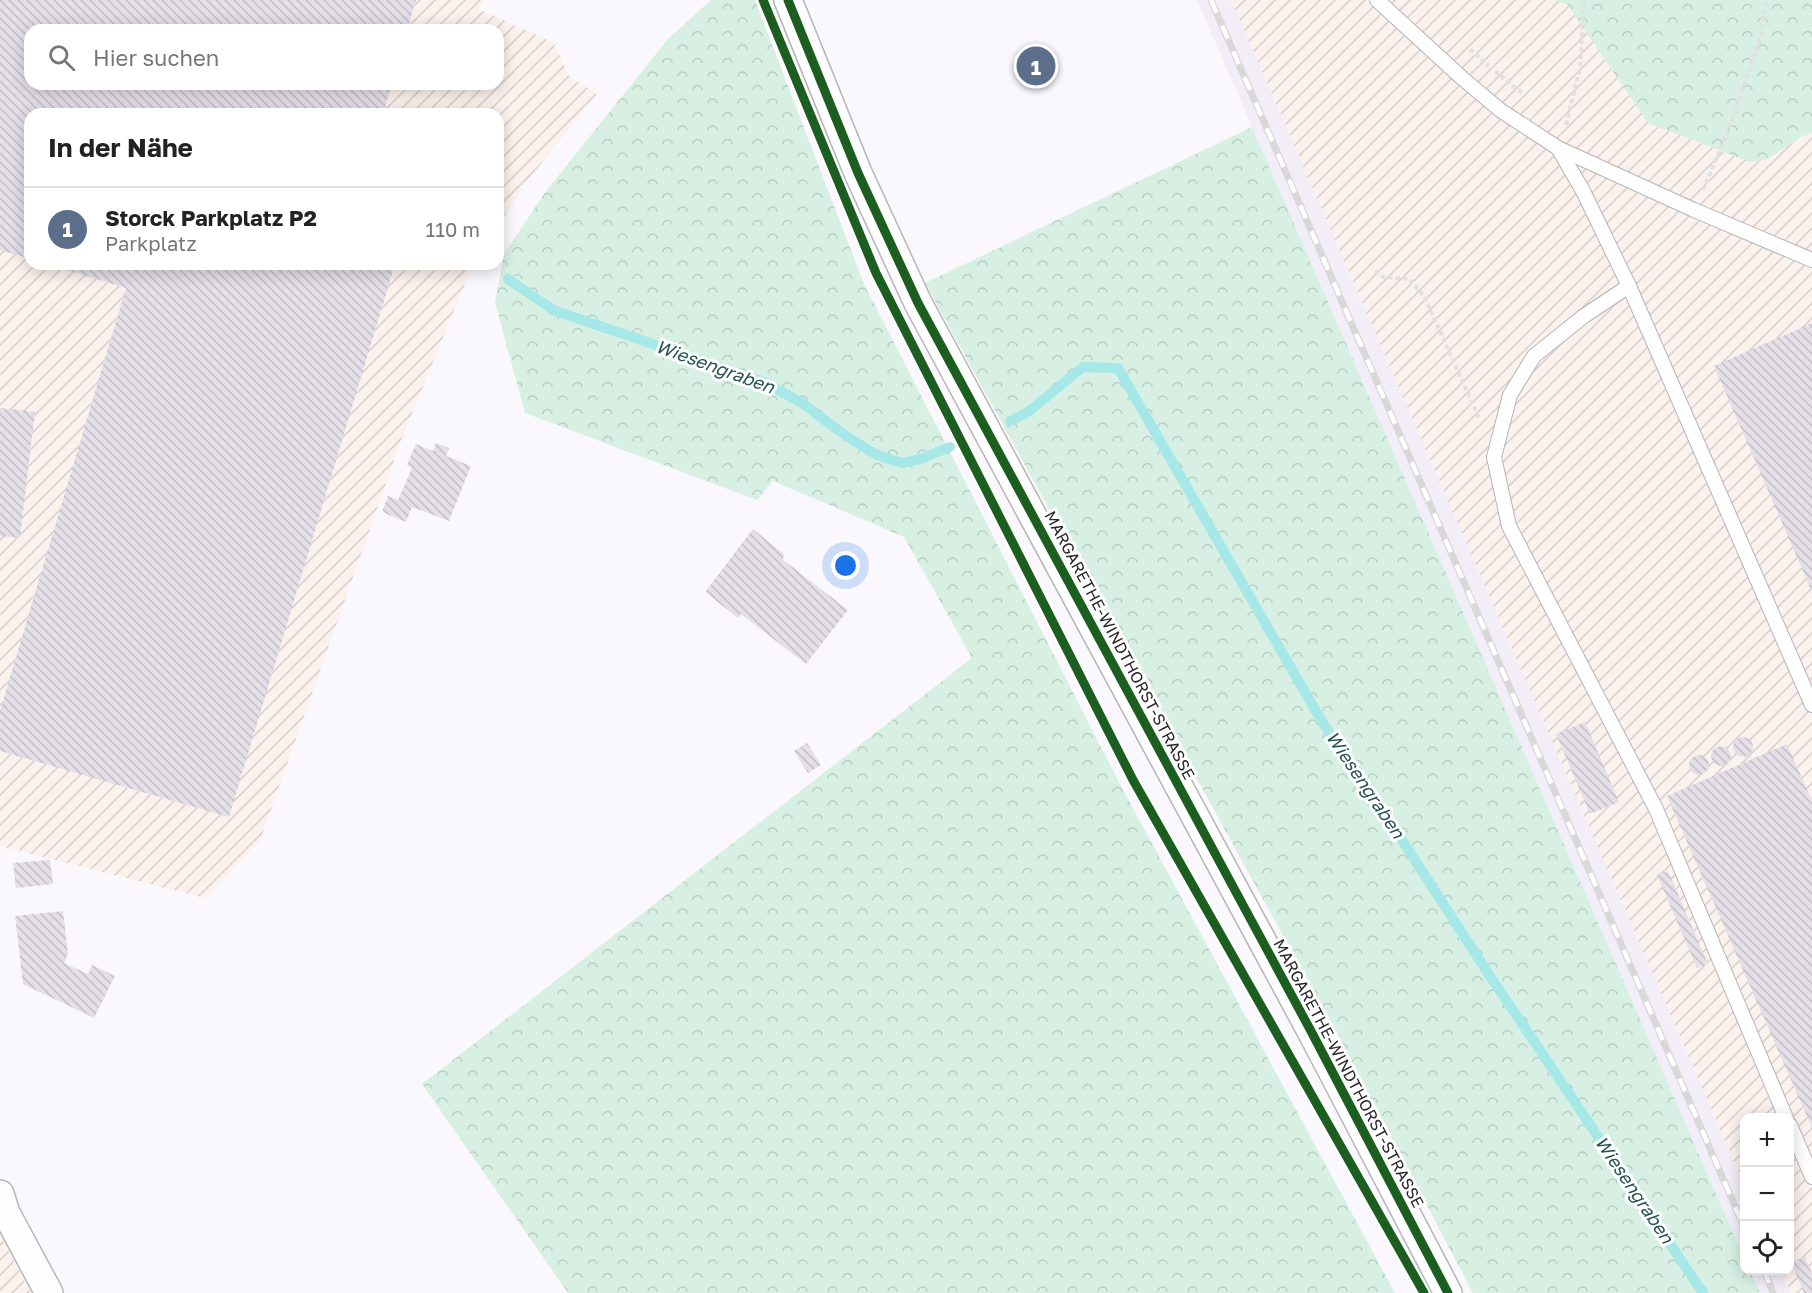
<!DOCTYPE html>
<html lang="de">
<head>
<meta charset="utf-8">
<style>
	body { margin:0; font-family:"Golos Text",sans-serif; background:#f2f2f2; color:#222 }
	.controls { position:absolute; right:18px; bottom:18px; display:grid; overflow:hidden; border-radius:12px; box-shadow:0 3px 15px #0003 }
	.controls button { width:54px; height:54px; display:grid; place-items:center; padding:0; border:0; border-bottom:2px solid #e0e0e0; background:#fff; color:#222; font:30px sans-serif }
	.you { position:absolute; left:846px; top:566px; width:21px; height:21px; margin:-15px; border:4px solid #fff; border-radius:50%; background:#1a73e8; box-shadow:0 0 0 9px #1a73e833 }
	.badge { display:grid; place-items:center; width:39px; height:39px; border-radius:50%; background:#726f75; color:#fff; font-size:20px; font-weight:700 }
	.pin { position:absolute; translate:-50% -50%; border:3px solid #fff; box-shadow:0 2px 6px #0006 }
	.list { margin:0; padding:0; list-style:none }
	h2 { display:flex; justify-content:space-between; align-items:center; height:78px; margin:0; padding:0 24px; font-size:26px }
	h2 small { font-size:20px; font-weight:400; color:#767676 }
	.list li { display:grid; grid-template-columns:39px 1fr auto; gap:18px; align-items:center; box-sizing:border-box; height:84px; padding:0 24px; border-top:2px solid #e0e0e0 }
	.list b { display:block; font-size:22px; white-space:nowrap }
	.list p { margin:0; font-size:20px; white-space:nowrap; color:#767676 }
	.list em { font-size:20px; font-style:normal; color:#767676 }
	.icon { flex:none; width:33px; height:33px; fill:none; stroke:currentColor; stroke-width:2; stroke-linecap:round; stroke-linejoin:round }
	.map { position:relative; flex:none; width:1812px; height:1293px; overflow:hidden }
	.search { position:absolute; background:#fff; box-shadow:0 3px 15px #0003; left:24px; top:24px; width:480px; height:66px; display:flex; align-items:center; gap:15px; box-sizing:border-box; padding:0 21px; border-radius:18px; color:#767676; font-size:22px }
	.panel { position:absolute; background:#fff; box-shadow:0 3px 15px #0003; left:24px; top:108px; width:480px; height:162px; border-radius:18px }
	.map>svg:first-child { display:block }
	.industrial { fill:url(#industrial-furrows); fill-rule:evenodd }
	.built { fill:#f3edf8 }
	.forest { fill:url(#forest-crowns) }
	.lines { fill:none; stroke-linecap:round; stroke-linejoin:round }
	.stream { stroke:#a6e7e8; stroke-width:10 }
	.building { fill:url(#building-back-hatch) }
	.service-casing { stroke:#b6b4b8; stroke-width:16 }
	.minor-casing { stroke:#b6b4b8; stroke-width:30 }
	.path { stroke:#e1e0e2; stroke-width:4; stroke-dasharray:4.5 3; stroke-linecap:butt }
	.service { stroke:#fefeff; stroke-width:14 }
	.minor { stroke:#fefeff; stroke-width:27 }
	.rail-casing { stroke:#d9d8d9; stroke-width:7 }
	.rail { stroke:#fff; stroke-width:4.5; stroke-dasharray:14; stroke-linecap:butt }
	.cycleway-casing { stroke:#fff; stroke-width:13 }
	.cycleway { stroke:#1b5e20; stroke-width:9 }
	.labels { text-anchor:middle; stroke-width:6; stroke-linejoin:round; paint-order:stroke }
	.street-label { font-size:16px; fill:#29252c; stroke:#fff }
	.water-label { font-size:18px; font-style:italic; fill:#275252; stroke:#fff }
</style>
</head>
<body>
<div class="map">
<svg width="1812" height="1293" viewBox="0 0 1812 1293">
	<defs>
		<pattern id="industrial-furrows" width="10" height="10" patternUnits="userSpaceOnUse" patternTransform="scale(1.5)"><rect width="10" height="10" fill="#fbf1ed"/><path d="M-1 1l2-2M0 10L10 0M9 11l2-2" fill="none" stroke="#d7cecb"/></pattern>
		<pattern id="forest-crowns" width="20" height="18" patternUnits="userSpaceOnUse" patternTransform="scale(1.5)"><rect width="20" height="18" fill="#d7f0e3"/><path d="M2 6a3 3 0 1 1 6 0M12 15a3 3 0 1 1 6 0" fill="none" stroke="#b9cec3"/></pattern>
		<pattern id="building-back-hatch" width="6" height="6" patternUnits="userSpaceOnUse" patternTransform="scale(1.5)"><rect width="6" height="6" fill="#e4dfe7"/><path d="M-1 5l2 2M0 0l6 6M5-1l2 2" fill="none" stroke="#c4bfc6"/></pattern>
	</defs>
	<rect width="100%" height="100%" fill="#faf8fc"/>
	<g class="industrial">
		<path d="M 0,0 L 483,0 L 479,9 L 554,43 L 569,76 L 597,94 L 528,180 L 498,226 L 498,114 L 30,114 L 30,264 L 473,264 L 402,438 L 260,841 L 205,898 L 0,846 ZM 30,30 L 498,30 L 498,84 L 30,84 Z"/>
		<polygon points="1231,0 1812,0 1812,1293 1791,1293 1781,1271 1790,1270 1790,1118 1744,1118 1744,1185"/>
		<polygon points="0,1235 31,1293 0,1293"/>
	</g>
	<g class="built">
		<polygon points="1197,0 1231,0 1744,1185 1744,1258"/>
		<polygon points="1750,1271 1781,1271 1791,1293 1760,1293"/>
	</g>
	<g class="forest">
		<polygon points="711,0 755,0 864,284 1121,786 1395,1293 568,1293 422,1084 972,658 904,537 773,481 757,500 525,413 495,302 504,254 546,191 668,39"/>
		<polygon points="1554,0 1812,0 1812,133 1801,137 1768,159 1750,162 1648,123 1567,4"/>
		<polygon points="1252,127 1744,1258 1744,1270 1750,1271 1760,1293 1473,1293 1327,1016 925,283"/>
	</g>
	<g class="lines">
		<g class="stream">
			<polyline points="508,279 553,310 764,382 802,403 846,436 877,455 902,463 921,459 950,447"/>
			<polyline points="1010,421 1028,412 1083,367 1118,368 1324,725 1376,800 1486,970 1703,1293"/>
		</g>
	</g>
	<g class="building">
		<polygon points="0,0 416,0 407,30 30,30 30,84 392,84 383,114 30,114 30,259 0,250"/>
		<polygon points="47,264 395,264 229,817 0,751 0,711 126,288"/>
		<polygon points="1812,323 1812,592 1714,366"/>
		<polygon points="0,408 35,412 20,538 0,536"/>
		<polygon points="436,443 449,448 446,456 471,466 449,521 412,507 406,522 382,512 388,496 398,500 412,468 407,465 416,444 433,451"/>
		<polygon points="753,529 785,555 782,559 848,610 806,664 741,614 738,618 705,592"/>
		<polygon points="1585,722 1619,802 1590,814 1556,734"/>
		<circle cx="1743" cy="747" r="10"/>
		<polygon points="807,743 821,765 808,773 794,751"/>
		<polygon points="1787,744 1812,801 1812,1128 1667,796"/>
		<circle cx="1721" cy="756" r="10"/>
		<circle cx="1699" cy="765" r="10"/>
		<polygon points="50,860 53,884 16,888 13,863"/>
		<polygon points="1668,871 1708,964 1697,968 1657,875"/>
		<polygon points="63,911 68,954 64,963 88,974 92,965 115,976 94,1018 23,984 15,916"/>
		<polygon points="1805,1257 1812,1273 1812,1293 1804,1293 1791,1262"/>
	</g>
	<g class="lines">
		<g class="service-casing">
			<g id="service">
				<polyline points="1377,0 1462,78 1500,110 1558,148 1583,191 1629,286 1812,705"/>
				<polyline points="1558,148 1694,210 1812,260"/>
				<polyline points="1629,286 1584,316 1534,356 1510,395 1494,457 1509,526 1656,809 1786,1118"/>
				<polyline points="1790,1125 1812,1177"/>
			</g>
		</g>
		<g class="minor-casing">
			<g id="minor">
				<polyline points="788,0 858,173 918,303 1312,1033 1448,1293"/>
				<polyline points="0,1194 6,1213 49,1293"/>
			</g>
		</g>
		<g class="path">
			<polyline points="1470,49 1489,66"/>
			<polyline points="1495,71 1526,96"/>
			<polyline points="1566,125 1580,68 1584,0"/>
			<polyline points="1703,190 1728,131 1761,36 1766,0"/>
			<polyline points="1375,271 1383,277 1409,279 1424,296 1479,418"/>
		</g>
		<use href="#service" class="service"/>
		<use href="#minor" class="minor"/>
		<g class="rail-casing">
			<g id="rail">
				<polyline points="1211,0 1744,1227"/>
				<polyline points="1764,1270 1773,1293"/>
			</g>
		</g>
		<use href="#rail" class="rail"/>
		<g class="cycleway-casing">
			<g id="cycleway">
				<polyline points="763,0 876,273 1133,780 1424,1293"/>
				<polyline points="788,0 858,173 918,303 1312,1033 1448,1293"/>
			</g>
		</g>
		<use href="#cycleway" class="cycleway"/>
	</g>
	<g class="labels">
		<g class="street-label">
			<text transform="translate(1120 645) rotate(62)" y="6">MARGARETHE-WINDTHORST-STRASSE</text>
			<text transform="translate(1349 1073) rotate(62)" y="6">MARGARETHE-WINDTHORST-STRASSE</text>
		</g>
		<g class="water-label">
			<text transform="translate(715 367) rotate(20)" y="6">Wiesengraben</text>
			<text transform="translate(1365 785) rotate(56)" y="6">Wiesengraben</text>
			<text transform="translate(1634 1190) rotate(56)" y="6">Wiesengraben</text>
		</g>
	</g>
</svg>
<div class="controls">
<button>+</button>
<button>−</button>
<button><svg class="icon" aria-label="locate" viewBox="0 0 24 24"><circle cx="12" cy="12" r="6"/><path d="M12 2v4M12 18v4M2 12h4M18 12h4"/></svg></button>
</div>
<div class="you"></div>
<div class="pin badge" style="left:1036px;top:66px;background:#5c6f8a">1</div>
<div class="search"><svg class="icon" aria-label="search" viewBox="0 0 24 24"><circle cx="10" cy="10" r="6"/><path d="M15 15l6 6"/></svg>Hier suchen</div>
<section class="panel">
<h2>In der Nähe<small></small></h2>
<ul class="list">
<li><span class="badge" style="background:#5c6f8a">1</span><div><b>Storck Parkplatz P2</b><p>Parkplatz</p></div><em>110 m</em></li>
</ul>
</section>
</div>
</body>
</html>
